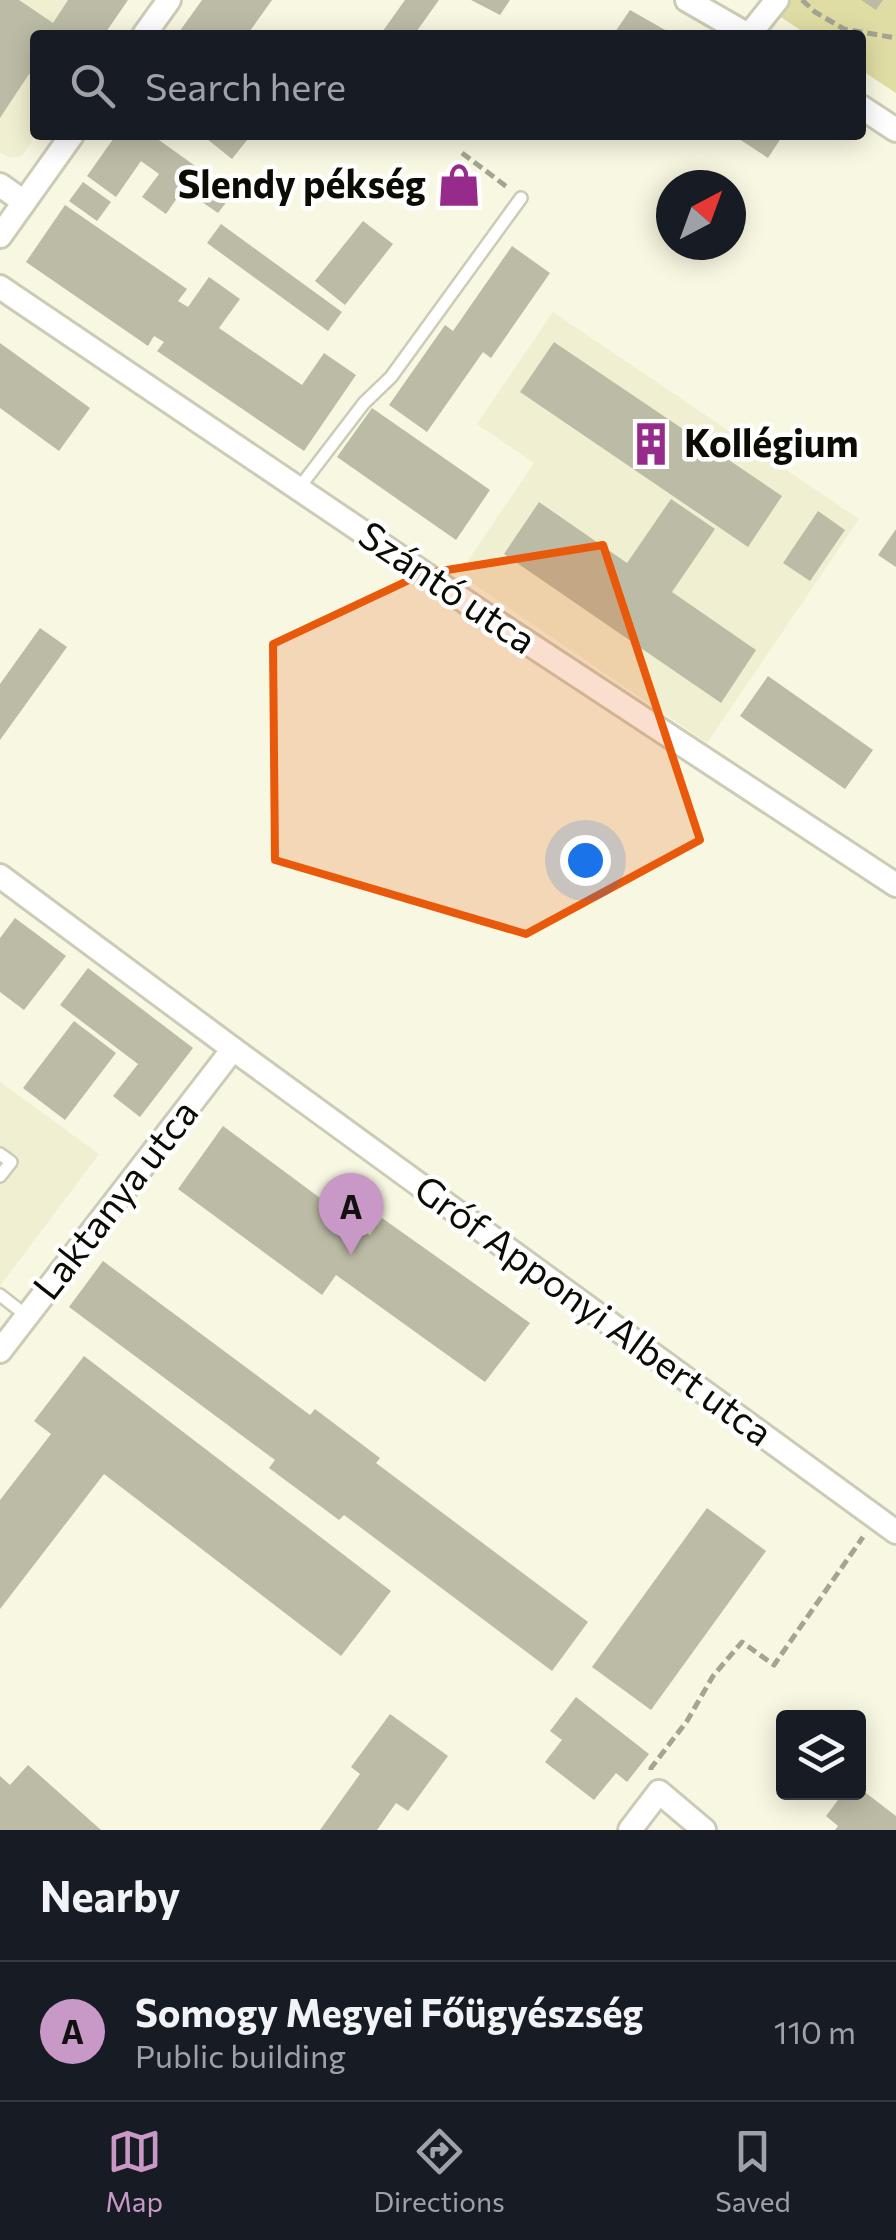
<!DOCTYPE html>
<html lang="en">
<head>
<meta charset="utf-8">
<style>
	body { margin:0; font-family:Commissioner,sans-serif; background:#242831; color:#f1f3f6 }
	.controls { position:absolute; right:30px; bottom:30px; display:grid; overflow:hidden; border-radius:10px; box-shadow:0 5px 25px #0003 }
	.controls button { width:90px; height:90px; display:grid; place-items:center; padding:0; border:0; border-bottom:2px solid #363941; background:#171b24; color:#f1f3f6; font:50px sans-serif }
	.compass { position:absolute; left:656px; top:170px; width:90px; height:90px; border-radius:50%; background:#171b24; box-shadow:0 5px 25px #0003; rotate:41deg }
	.you { position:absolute; left:585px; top:860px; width:35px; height:35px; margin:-25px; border:8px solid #fff; border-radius:50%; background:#1a73e8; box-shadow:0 0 0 15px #1a73e833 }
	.badge { display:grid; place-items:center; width:65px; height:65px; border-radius:50%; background:#c899c6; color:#111; font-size:32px; font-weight:700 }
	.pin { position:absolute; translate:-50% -82px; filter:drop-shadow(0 2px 5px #0008) }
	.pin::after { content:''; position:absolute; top:52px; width:35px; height:30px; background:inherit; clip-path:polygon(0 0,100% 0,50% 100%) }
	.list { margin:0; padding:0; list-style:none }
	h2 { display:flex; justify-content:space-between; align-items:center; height:130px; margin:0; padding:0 40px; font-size:42px }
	h2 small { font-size:32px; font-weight:400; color:#9ea1a6 }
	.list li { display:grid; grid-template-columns:65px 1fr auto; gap:30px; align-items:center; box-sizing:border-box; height:140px; padding:0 40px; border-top:2px solid #363941 }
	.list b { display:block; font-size:38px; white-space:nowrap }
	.list p { margin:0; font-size:32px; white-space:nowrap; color:#9ea1a6 }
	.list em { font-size:32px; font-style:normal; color:#9ea1a6 }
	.icon { flex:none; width:55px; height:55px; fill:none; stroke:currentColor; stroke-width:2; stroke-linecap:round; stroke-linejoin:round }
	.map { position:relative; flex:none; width:896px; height:1830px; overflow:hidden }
	.search { position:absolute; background:#171b24; box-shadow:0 5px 25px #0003; left:30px; right:30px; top:30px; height:110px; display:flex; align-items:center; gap:25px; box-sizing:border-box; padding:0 35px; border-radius:10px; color:#9ea1a6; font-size:38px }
	.sheet { height:270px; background:#171b24 }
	nav { display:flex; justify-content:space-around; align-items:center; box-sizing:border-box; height:140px; border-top:2px solid #363941; background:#171b24; font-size:28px; color:#9ea1a6 }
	nav a { display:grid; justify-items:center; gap:5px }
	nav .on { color:#c899c6 }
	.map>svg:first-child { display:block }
	.built { fill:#f0efd1 }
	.green { fill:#e0dda4 }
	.building { fill:#bcbca6 }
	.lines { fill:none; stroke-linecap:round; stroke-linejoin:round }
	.service-casing { stroke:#cccbb5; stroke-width:16 }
	.minor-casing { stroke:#cccbb5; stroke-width:28 }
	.path { stroke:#a4a493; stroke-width:5; stroke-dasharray:10 5; stroke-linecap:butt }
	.service { stroke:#fff; stroke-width:11 }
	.minor { stroke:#fff; stroke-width:22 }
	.marked { fill:#e8590c; fill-opacity:0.2; stroke:#e8590c; stroke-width:8; stroke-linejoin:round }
	.labels { text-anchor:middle; stroke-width:9; stroke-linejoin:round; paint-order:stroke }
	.poi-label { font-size:38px; font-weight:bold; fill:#0c0c05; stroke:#fff; text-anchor:end }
	.street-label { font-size:38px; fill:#0c0c05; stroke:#fff }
</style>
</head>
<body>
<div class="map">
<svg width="896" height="1830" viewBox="0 0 896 1830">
	<rect width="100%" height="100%" fill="#f8f7e1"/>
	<g class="built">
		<polygon points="0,0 128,0 35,35 36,135 22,156 9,158 0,152"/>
		<polygon points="553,312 859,519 707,743 459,574 534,463 477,424"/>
		<polygon points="0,1082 99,1154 0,1286"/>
	</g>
	<polygon class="green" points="783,0 896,0 896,93 861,70 861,35 808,35 773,12"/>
	<g class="building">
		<polygon points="0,0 19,0 53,23 68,0 128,0 104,35 35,35 35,78 29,74 0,118"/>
		<polygon points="202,0 272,0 247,35 177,35"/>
		<polygon points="405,0 439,0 414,35 380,35"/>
		<polygon points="471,0 510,0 500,15"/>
		<polygon points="861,0 883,0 876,10"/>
		<polygon points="630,10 674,35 613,35"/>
		<polygon points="116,135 152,135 198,168 166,214 142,197 159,174 141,161 116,197 87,176"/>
		<polygon points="202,135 251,135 232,159"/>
		<polygon points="733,135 783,135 768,158"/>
		<polygon points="205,171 234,192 218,213 189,193"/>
		<polygon points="83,182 111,202 97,221 69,201"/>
		<polygon points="65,205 187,289 178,301 188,307 209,277 240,299 219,328 302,385 324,353 356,375 304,451 157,351 164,342 154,336 148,346 26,262"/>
		<polygon points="363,221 393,244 345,305 315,281"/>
		<polygon points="221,224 342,312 328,331 207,243"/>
		<polygon points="512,246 550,273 491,358 483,352 427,432 389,405 445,325 453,331"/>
		<polygon points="554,342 782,496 748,547 520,392"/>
		<polygon points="0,343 90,408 59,451 0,408"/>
		<polygon points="372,408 490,490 456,540 337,457"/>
		<polygon points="671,499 715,529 672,592 756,650 721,703 504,554 539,502 627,563"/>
		<polygon points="818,511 845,530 810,581 783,563"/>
		<polygon points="896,529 896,567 878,555"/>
		<polygon points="40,628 67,647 0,740 0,684"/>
		<polygon points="768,676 873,750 845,789 740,716"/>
		<polygon points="15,918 66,956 24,1010 0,992 0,938"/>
		<polygon points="88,968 193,1048 140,1117 113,1096 138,1064 60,1005"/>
		<polygon points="74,1021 116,1053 65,1120 23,1088"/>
		<polygon points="223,1126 370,1235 382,1218 530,1323 485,1382 336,1275 322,1295 178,1189"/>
		<polygon points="103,1261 310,1415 315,1409 380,1458 376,1463 588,1622 552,1671 344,1515 339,1520 269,1468 275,1460 69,1307"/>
		<polygon points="84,1356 391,1591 341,1656 104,1474 0,1609 0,1500 51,1434 34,1421"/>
		<polygon points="707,1508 766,1551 651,1710 592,1667"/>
		<polygon points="576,1697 649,1754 627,1782 616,1773 594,1800 545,1762 562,1740 550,1731"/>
		<polygon points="390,1714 448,1756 408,1811 396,1803 377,1830 320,1830 360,1774 351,1767"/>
		<polygon points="28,1765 101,1830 0,1830 0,1776 10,1785"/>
		<polygon points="858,1787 896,1816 896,1830 835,1830 838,1826 826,1816 844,1792 858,1792"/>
	</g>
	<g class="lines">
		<g class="service-casing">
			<g id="service">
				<polyline points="299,488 364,403 391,377 521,198"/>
				<polyline points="0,1154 11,1162 0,1176"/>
				<polyline points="0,1295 27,1316"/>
			</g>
		</g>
		<g class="minor-casing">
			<g id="minor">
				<polyline points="687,0 748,35"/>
				<polyline points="144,35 169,0"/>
				<polyline points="749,35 777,0"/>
				<polyline points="861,107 896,130"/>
				<polyline points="0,185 24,202"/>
				<polyline points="0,236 72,135"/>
				<polyline points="0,287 487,616 896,885"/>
				<polyline points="0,876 233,1049 896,1532"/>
				<polyline points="0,1351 233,1049"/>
				<polyline points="630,1830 659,1792 704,1830"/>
			</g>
		</g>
		<g class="path">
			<polyline points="802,0 815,12 844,29 896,38"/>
			<polyline points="462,153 507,187"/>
			<polyline points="651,1770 651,1768 687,1721 713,1676 742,1642 774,1665 863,1537"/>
		</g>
		<use href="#service" class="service"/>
		<use href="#minor" class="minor"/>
	</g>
	<path class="marked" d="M 603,545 L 700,840 L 526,934 L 275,860 L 273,644 L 422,574 Z"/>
	<defs>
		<g id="shop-bare" transform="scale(3.45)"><path d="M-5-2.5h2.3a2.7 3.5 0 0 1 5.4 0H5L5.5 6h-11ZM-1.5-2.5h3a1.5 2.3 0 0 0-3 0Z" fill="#972b8c" stroke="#fff" stroke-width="2.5" paint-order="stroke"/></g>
		<g id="building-bare" transform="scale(3.45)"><path d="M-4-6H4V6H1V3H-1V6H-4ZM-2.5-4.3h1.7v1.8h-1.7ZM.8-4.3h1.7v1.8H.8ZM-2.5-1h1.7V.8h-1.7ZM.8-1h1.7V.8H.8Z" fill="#972b8c" stroke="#fff" stroke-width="2.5" paint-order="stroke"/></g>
	</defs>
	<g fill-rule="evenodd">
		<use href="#shop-bare" x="459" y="185"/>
		<use href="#building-bare" x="651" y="444"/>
	</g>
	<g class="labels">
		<g class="poi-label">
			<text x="426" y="198">Slendy pékség</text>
			<text x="684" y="457" text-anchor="start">Kollégium</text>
		</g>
		<g class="street-label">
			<text transform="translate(447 588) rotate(34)" y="13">Szántó utca</text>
			<text transform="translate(116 1200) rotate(-52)" y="13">Laktanya utca</text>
			<text transform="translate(593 1311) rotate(36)" y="13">Gróf Apponyi Albert utca</text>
		</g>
	</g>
</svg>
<div class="controls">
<button><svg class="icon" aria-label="layers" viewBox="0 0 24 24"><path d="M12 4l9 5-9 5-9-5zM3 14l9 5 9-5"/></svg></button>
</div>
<svg class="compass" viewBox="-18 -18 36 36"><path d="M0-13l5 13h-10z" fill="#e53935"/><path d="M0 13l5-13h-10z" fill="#9ea1a6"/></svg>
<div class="you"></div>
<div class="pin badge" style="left:351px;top:1255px">A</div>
<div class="search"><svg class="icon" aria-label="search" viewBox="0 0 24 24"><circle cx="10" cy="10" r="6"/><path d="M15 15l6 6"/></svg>Search here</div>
</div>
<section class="sheet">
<h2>Nearby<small></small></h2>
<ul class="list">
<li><span class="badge">A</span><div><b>Somogy Megyei Főügyészség</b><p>Public building</p></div><em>110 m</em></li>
</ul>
</section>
<nav>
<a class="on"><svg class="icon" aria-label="map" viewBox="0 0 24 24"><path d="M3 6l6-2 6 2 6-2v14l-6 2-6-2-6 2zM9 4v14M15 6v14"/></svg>Map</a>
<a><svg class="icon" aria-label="directions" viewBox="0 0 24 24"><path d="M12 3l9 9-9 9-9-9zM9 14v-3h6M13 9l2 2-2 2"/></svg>Directions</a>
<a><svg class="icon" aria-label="saved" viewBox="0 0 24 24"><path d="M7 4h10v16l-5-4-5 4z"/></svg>Saved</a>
</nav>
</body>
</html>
